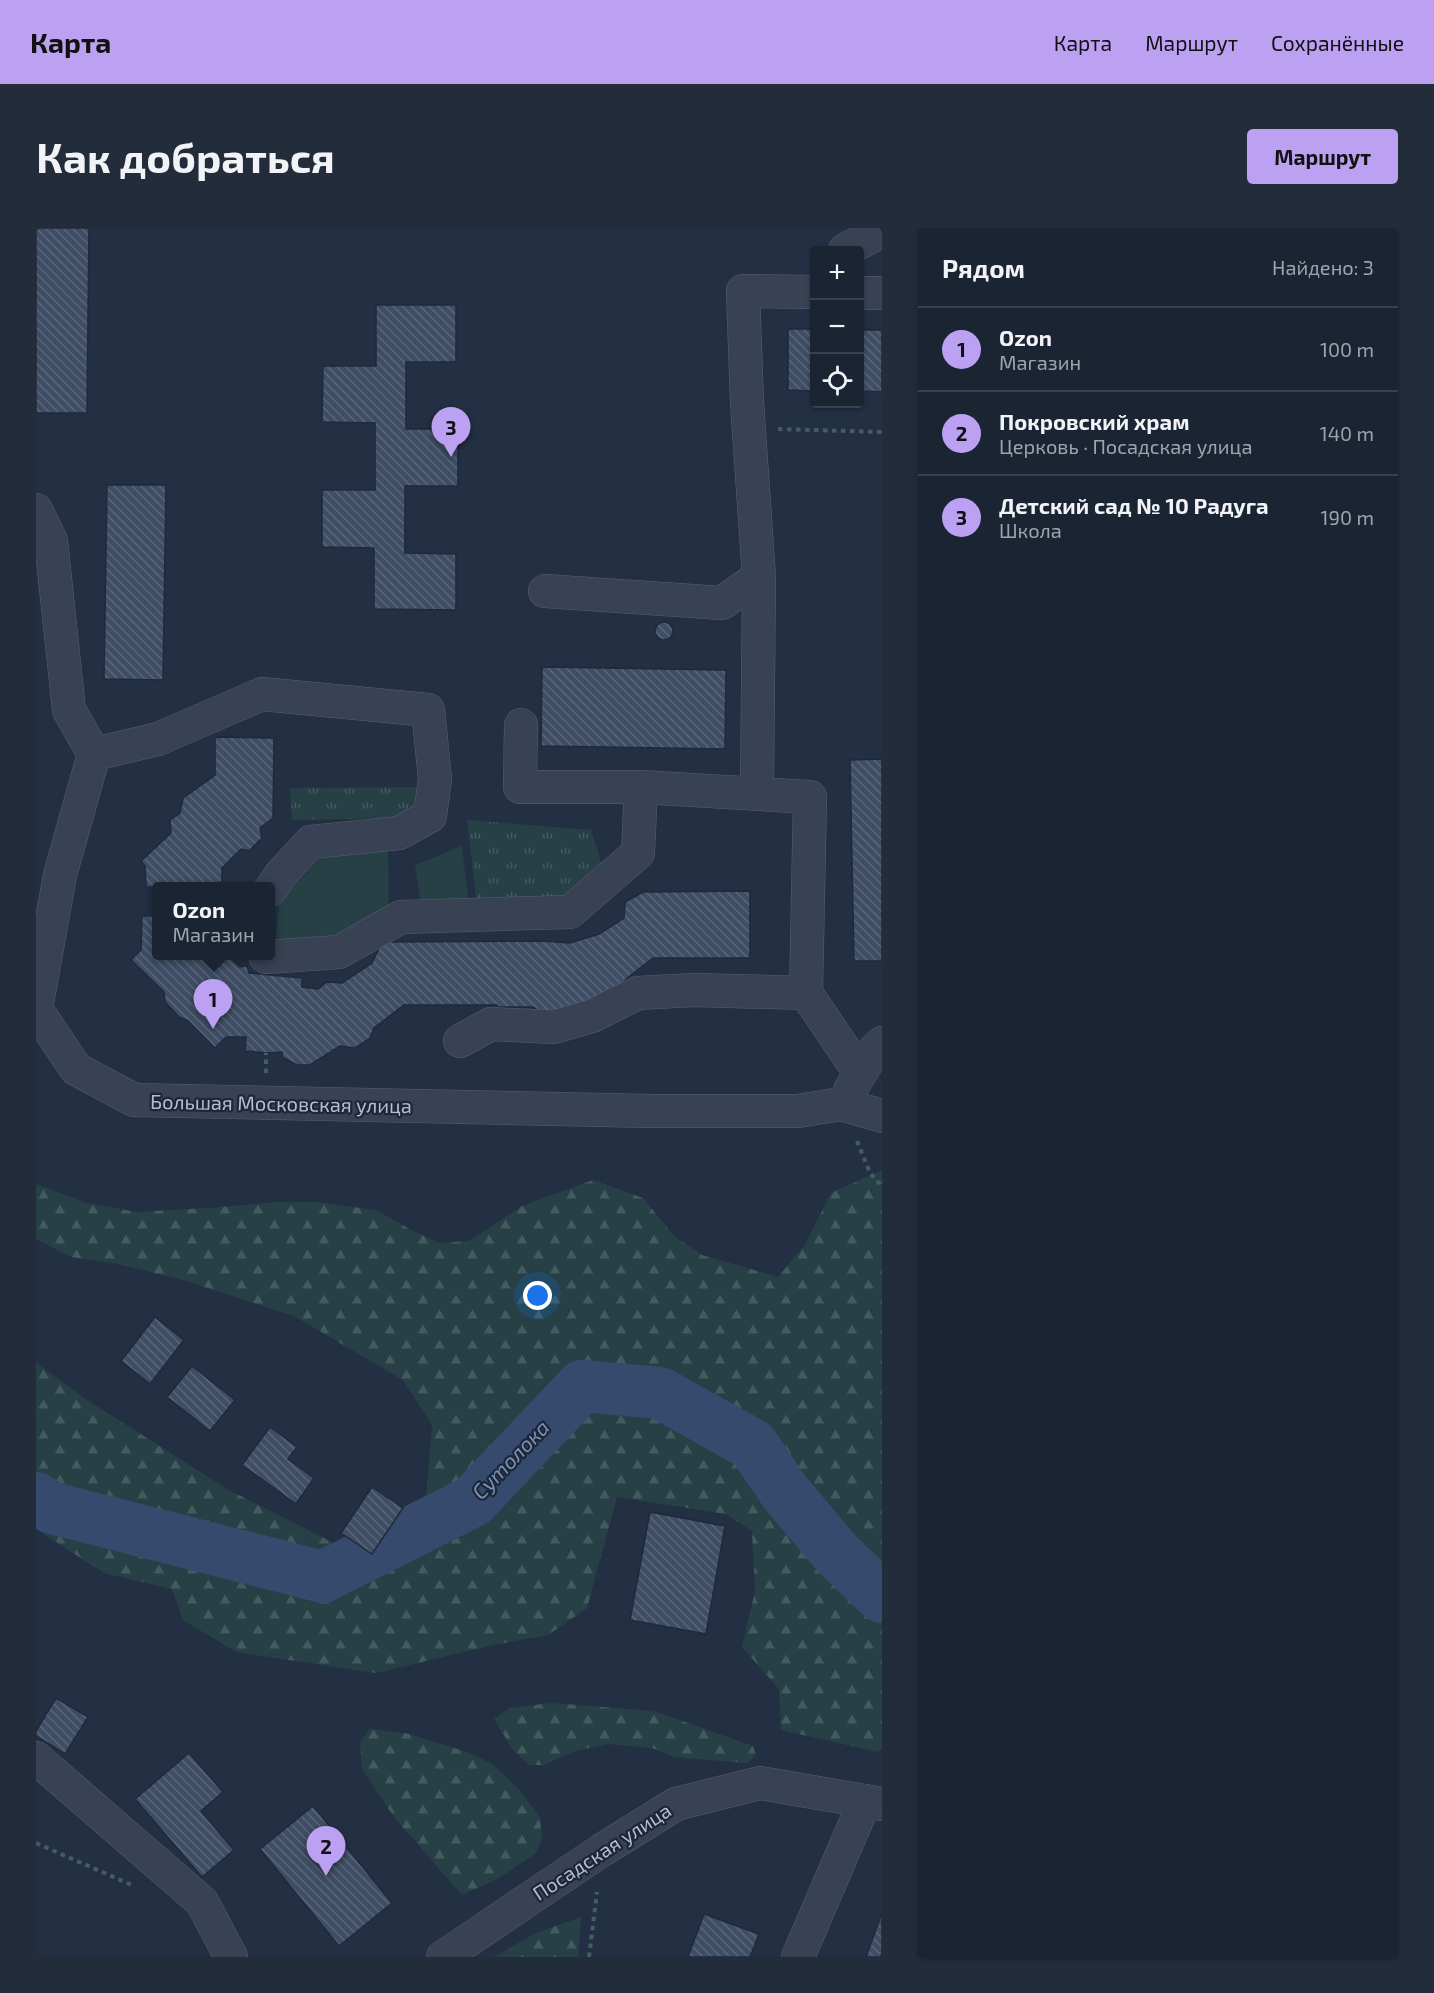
<!DOCTYPE html>
<html lang="ru">
<head>
<meta charset="utf-8">
<style>
	body { margin:0; font-family:"Exo 2",sans-serif; background:#232c3b; color:#f1f3f6 }
	.controls { position:absolute; right:18px; top:18px; display:grid; overflow:hidden; border-radius:6px; box-shadow:0 2px 4px #0004 }
	.controls button { width:54px; height:54px; display:grid; place-items:center; padding:0; border:0; border-bottom:2px solid #38414e; background:#1a2433; color:#f1f3f6; font:30px sans-serif }
	.you { position:absolute; left:502px; top:1068px; width:21px; height:21px; margin:-15px; border:4px solid #fff; border-radius:50%; background:#1a73e8; box-shadow:0 0 0 9px #1a73e833 }
	.badge { display:grid; place-items:center; width:39px; height:39px; border-radius:50%; background:#bca0f2; color:#111; font-size:20px; font-weight:700 }
	.pin { position:absolute; translate:-50% -50px; filter:drop-shadow(0 2px 3px #0008) }
	.pin::after { content:''; position:absolute; top:32px; width:21px; height:18px; background:inherit; clip-path:polygon(0 0,100% 0,50% 100%) }
	.popup { position:absolute; left:116px; top:654px; width:123px; height:78px; box-sizing:border-box; display:grid; place-content:center; border-radius:6px; background:#1a2433; filter:drop-shadow(0 2px 4px #0005); font-size:20px; white-space:nowrap; color:#9fa4ac }
	.popup b { font-size:22px; color:#f1f3f6 }
	.popup::after { content:''; position:absolute; left:50%; top:100%; margin-left:-12px; border:12px solid transparent; border-top-color:#1a2433 }
	.list { margin:0; padding:0; list-style:none }
	h2 { display:flex; justify-content:space-between; align-items:center; height:78px; margin:0; padding:0 24px; font-size:26px }
	h2 small { font-size:20px; font-weight:400; color:#9fa4ac }
	.list li { display:grid; grid-template-columns:39px 1fr auto; gap:18px; align-items:center; box-sizing:border-box; height:84px; padding:0 24px; border-top:2px solid #38414e }
	.list b { display:block; font-size:22px; white-space:nowrap }
	.list p { margin:0; font-size:20px; white-space:nowrap; color:#9fa4ac }
	.list em { font-size:20px; font-style:normal; color:#9fa4ac }
	.icon { flex:none; width:33px; height:33px; fill:none; stroke:currentColor; stroke-width:2; stroke-linecap:round; stroke-linejoin:round }
	.map { position:relative; flex:none; width:846px; height:1729px; overflow:hidden; border-radius:6px }
	header { display:flex; align-items:center; gap:36px; box-sizing:border-box; height:84px; padding:0 30px; background:#bca0f2; color:#111 }
	header strong { font-size:28px }
	nav { display:flex; gap:33px; margin-inline-start:auto; font-size:21px }
	.intro { display:flex; align-items:center; justify-content:space-between; box-sizing:border-box; height:144px; padding:0 36px }
	h1 { margin:0; font-size:42px }
	.button { padding:15px 27px; border-radius:6px; background:#bca0f2; color:#111; font-size:21px; font-weight:700 }
	main { display:flex; gap:36px; padding:0 36px }
	aside { flex:1; background:#1a2433; border-radius:6px; box-shadow:0 2px 4px #0004 }
	.map>svg:first-child { display:block }
	.grass { fill:url(#grass-tufts) }
	.forest { fill:url(#forest-firs) }
	.park { fill:#264045 }
	.lines { fill:none; stroke-linecap:round; stroke-linejoin:round }
	.river { stroke:#364a6d; stroke-width:52 }
	.building { fill:url(#building-back-hatch); stroke:#1f293b; stroke-width:1.5 }
	.minor-casing { stroke:#566071; stroke-width:34 }
	.path { stroke:#445d61; stroke-width:4; stroke-dasharray:4.5 4.5; stroke-linecap:butt }
	.minor { stroke:#384254; stroke-width:33 }
	.labels { text-anchor:middle; stroke-width:4.5; stroke-linejoin:round; paint-order:stroke }
	.street-label { font-size:20px; fill:#b5becd; stroke:#1d2739 }
	.water-label { font-size:21px; font-style:italic; fill:#7a91b8; stroke:#1d2739 }
</style>
</head>
<body>
<header>
<strong>Карта</strong>
<nav><a>Карта</a><a>Маршрут</a><a>Сохранённые</a></nav>
</header>
<div class="intro"><h1>Как добраться</h1><a class="button">Маршрут</a></div>
<main>
<div class="map">
<svg width="846" height="1729" viewBox="0 0 846 1729">
	<defs>
		<pattern id="grass-tufts" width="24" height="20" patternUnits="userSpaceOnUse" patternTransform="scale(1.5)"><rect width="24" height="20" fill="#264045"/><path d="M3 7l-1-3M5 7V3M7 7l1-3M15 17l-1-3M17 17v-4M19 17l1-3" fill="none" stroke="#435a5f"/></pattern>
		<pattern id="forest-firs" width="22" height="20" patternUnits="userSpaceOnUse" patternTransform="scale(1.5)"><rect width="22" height="20" fill="#264045"/><path d="M5 1l3.5 6h-7zM16 11l3.5 6h-7z" fill="#435a5f"/></pattern>
		<pattern id="building-back-hatch" width="6" height="6" patternUnits="userSpaceOnUse" patternTransform="scale(1.5)"><rect width="6" height="6" fill="#3f4e64"/><path d="M-1 5l2 2M0 0l6 6M5-1l2 2" fill="none" stroke="#586679"/></pattern>
	</defs>
	<rect width="100%" height="100%" fill="#233044"/>
	<g class="grass">
		<polygon points="386,559 380,578 356,590 256,592 254,560"/>
		<polygon points="431,592 555,602 566,639 524,675 441,675"/>
	</g>
	<g class="forest">
		<polygon points="846,942 846,1521 842,1524 745,1502 743,1461 706,1419 719,1363 716,1303 690,1286 581,1269 551,1380 512,1407 457,1417 340,1445 200,1424 147,1392 136,1361 68,1345 0,1301 0,1135 51,1172 191,1261 339,1336 389,1281 396,1197 367,1152 258,1088 150,1053 82,1036 35,1029 0,1011 0,956 50,975 101,984 172,980 242,974 280,974 340,982 377,1003 404,1015 433,1013 486,978 557,952 607,970 638,1008 666,1027 742,1049 768,1018 795,965"/>
		<polygon points="515,1475 618,1483 717,1518 720,1527 711,1535 638,1529 616,1520 572,1516 539,1523 508,1537 493,1537 477,1522 458,1491 474,1480"/>
		<polygon points="334,1501 374,1506 434,1525 456,1536 481,1559 504,1589 506,1612 499,1626 461,1651 426,1667 358,1589 326,1541 324,1513"/>
		<polygon points="545,1689 542,1729 458,1729 500,1705"/>
	</g>
	<g class="park">
		<polygon points="426,618 433,679 385,678 379,637"/>
		<polygon points="294,620 352,620 353,682 297,716 240,711 243,674"/>
	</g>
	<g class="lines">
		<polyline class="river" points="0,1270 16,1280 287,1349 437,1273 546,1158 624,1165 717,1217 748,1263 801,1326 846,1369"/>
	</g>
	<g class="building">
		<polygon points="0,0 53,0 51,185 0,185"/>
		<polygon points="340,77 420,77 420,134 370,134 370,201 422,201 422,258 369,258 369,325 420,326 420,382 338,381 338,320 286,319 286,262 339,262 339,195 286,194 287,138 340,138"/>
		<polygon points="752,101 778,101 778,163 752,162"/>
		<polygon points="824,102 846,102 846,164 824,163"/>
		<polygon points="71,257 130,257 127,452 68,451"/>
		<circle cx="628" cy="403" r="9"/>
		<polygon points="506,439 690,442 689,521 505,518"/>
		<polygon points="179,509 238,510 237,590 224,600 226,610 213,623 205,621 186,640 186,653 180,658 120,658 120,728 192,728 204,739 211,738 213,745 266,750 266,759 282,761 291,754 306,755 336,735 346,714 506,713 534,715 563,706 588,690 589,674 607,664 714,663 714,730 617,730 589,752 585,763 511,788 497,779 462,779 461,777 368,777 338,800 334,810 319,820 304,818 274,837 261,837 246,829 246,824 230,825 209,823 210,809 190,809 179,820 152,793 143,789 129,774 128,764 95,732 105,722 106,688 115,688 115,659 110,659 109,638 105,633 135,605 134,592 144,585 147,570 179,547"/>
		<polygon points="846,531 846,733 818,733 814,532"/>
		<polygon points="119,1089 148,1112 114,1156 85,1133"/>
		<polygon points="156,1138 199,1172 174,1203 131,1169"/>
		<polygon points="234,1199 261,1219 252,1231 278,1250 260,1276 206,1237"/>
		<polygon points="336,1259 367,1280 336,1326 305,1305"/>
		<polygon points="614,1284 689,1298 670,1406 594,1392"/>
		<polygon points="20,1470 52,1489 29,1526 0,1508 0,1503"/>
		<polygon points="153,1525 187,1564 165,1583 198,1622 166,1649 99,1571"/>
		<polygon points="277,1578 356,1675 303,1718 224,1621"/>
		<polygon points="846,1685 846,1729 830,1729"/>
		<polygon points="668,1686 723,1706 714,1729 652,1729"/>
	</g>
	<g class="lines">
		<g class="minor-casing">
			<g id="minor">
				<polyline points="809,22 846,3"/>
				<polyline points="824,65 846,65"/>
				<polyline points="0,282 15,313 33,482 58,526 24,647 0,781 40,841 98,872 615,883 762,883 805,876 846,888"/>
				<polyline points="509,363 686,375 723,349 711,174 707,63 778,64"/>
				<polyline points="58,526 122,511 226,466 392,482 399,551 394,588 363,605 275,614 246,645 234,662"/>
				<polyline points="721,566 723,349"/>
				<polyline points="229,728 230,729 303,724 365,689 534,684 602,625 605,559"/>
				<polyline points="770,765 824,845"/>
				<polyline points="424,813 455,796 518,799 556,788 602,765 658,762 770,765 774,569 605,559 484,559 485,497"/>
				<polyline points="814,862 840,820 846,815"/>
				<polyline points="0,1530 166,1674 195,1729"/>
				<polyline points="407,1729 566,1622 640,1576 724,1555 846,1576"/>
				<polyline points="762,1729 829,1573"/>
			</g>
		</g>
		<g class="path">
			<polyline points="742,201 846,204"/>
			<polyline points="230,845 230,825"/>
			<polyline points="821,913 834,945 846,959"/>
			<polyline points="0,1615 98,1658"/>
			<polyline points="553,1729 561,1664"/>
		</g>
		<use href="#minor" class="minor"/>
	</g>
	<g class="labels">
		<g class="street-label">
			<text transform="translate(245 876) rotate(1)" y="7">Большая Московская улица</text>
			<text transform="translate(566 1624) rotate(-33)" y="7">Посадская улица</text>
		</g>
		<g class="water-label">
			<text transform="translate(475 1232) rotate(-46)" y="7">Сутолока</text>
		</g>
	</g>
</svg>
<div class="controls">
<button>+</button>
<button>−</button>
<button><svg class="icon" aria-label="locate" viewBox="0 0 24 24"><circle cx="12" cy="12" r="6"/><path d="M12 2v4M12 18v4M2 12h4M18 12h4"/></svg></button>
</div>
<div class="you"></div>
<div class="pin badge" style="left:177px;top:801px">1</div>
<div class="popup"><b>Ozon</b>Магазин</div>
<div class="pin badge" style="left:290px;top:1648px">2</div>
<div class="pin badge" style="left:415px;top:229px">3</div>
</div>
<aside>
<h2>Рядом<small>Найдено: 3</small></h2>
<ul class="list">
<li><span class="badge">1</span><div><b>Ozon</b><p>Магазин</p></div><em>100 m</em></li>
<li><span class="badge">2</span><div><b>Покровский храм</b><p>Церковь · Посадская улица</p></div><em>140 m</em></li>
<li><span class="badge">3</span><div><b>Детский сад № 10 Радуга</b><p>Школа</p></div><em>190 m</em></li>
</ul>
</aside>
</main>
</body>
</html>
